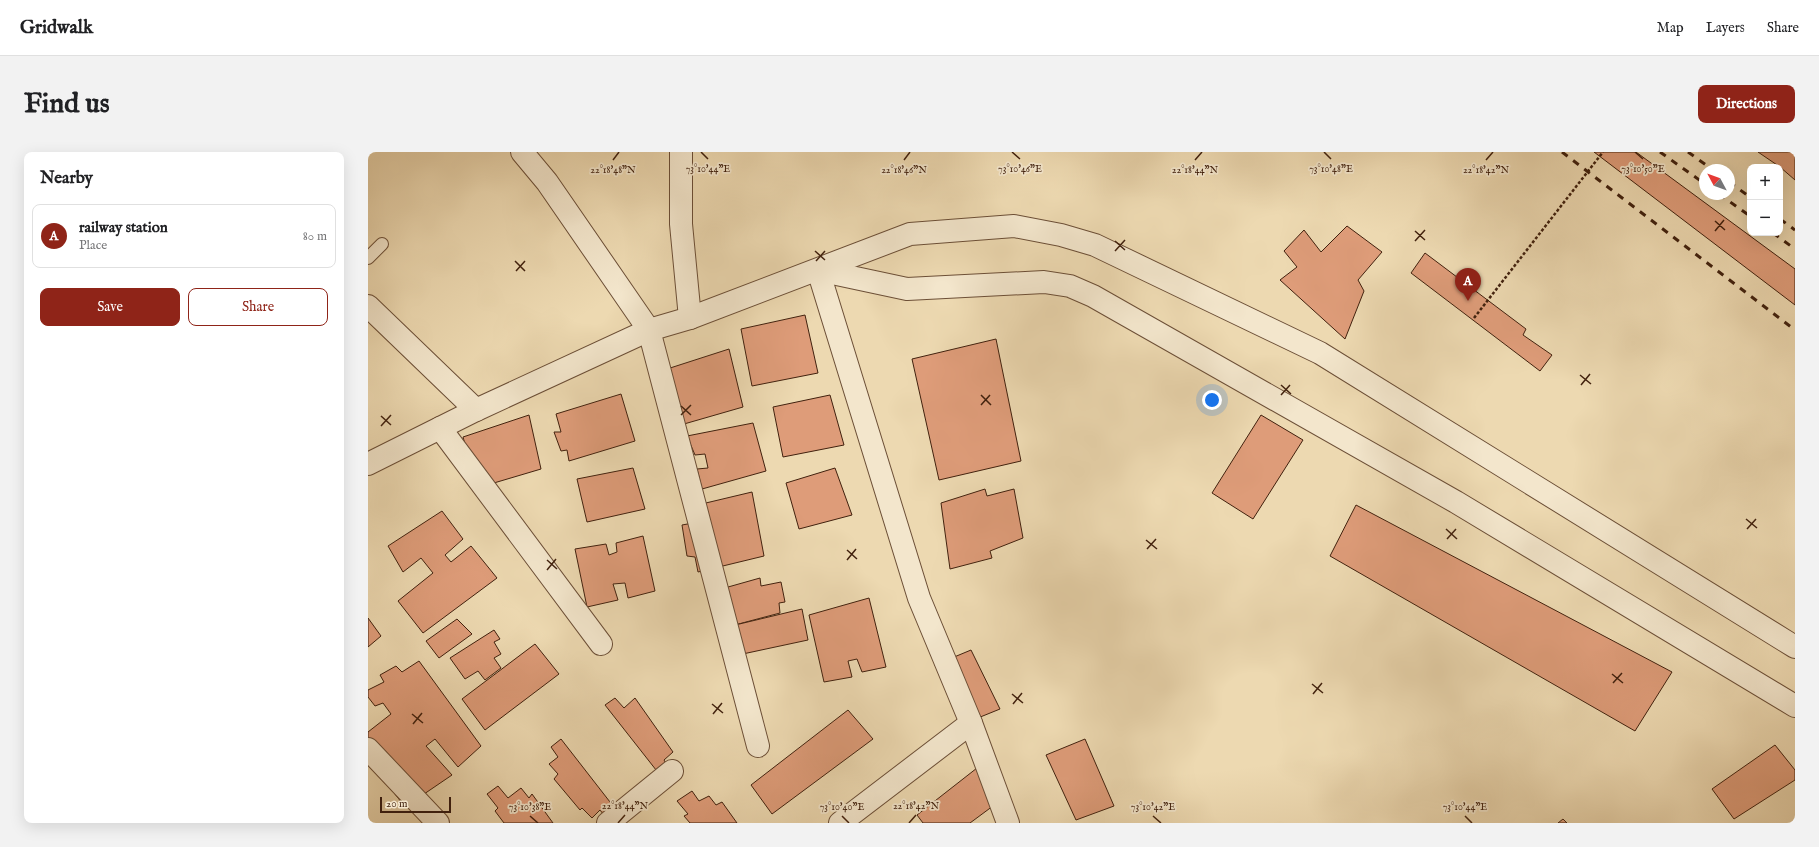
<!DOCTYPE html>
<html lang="en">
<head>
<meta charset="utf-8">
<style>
	body { margin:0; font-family:"IM FELL English",serif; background:#f2f2f2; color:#202124 }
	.controls { position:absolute; right:12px; top:12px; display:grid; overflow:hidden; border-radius:8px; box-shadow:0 4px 16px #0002 }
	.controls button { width:36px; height:36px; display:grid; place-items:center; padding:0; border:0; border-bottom:1px solid #e0e0e0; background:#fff; color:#202124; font:20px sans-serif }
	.compass { position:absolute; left:1331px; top:12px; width:36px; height:36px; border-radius:50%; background:#fff; box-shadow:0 4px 16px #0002; rotate:311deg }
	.scale { position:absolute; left:12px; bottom:10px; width:71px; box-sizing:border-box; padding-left:4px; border:2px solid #41210e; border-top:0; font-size:11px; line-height:14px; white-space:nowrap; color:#41210e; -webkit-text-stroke:3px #f3e6cc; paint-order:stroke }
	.you { position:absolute; left:844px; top:248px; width:14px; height:14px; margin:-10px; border:3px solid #fff; border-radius:50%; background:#1a73e8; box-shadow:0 0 0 6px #1a73e833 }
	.badge { display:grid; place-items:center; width:26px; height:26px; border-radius:50%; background:#8f2418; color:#fff; font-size:13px; font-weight:700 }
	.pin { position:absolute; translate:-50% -33px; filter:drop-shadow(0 1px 2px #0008) }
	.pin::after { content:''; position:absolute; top:21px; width:14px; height:12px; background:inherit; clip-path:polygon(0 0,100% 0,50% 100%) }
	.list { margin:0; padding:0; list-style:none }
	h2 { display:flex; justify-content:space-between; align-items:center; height:52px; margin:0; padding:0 16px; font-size:17px }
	h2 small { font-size:13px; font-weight:400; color:#757577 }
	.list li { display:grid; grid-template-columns:26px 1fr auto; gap:12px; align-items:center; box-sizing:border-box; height:64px; margin:0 8px 8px; padding:0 8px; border:1px solid #e0e0e0; border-radius:8px }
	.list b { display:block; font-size:15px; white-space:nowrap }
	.list p { margin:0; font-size:13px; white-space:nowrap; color:#757577 }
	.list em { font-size:13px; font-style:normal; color:#757577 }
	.actions { display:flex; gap:8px; padding:12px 16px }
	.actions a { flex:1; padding:9px 0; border:1px solid #8f2418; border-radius:8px; text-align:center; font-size:14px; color:#8f2418 }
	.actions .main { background:#8f2418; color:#fff }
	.map { position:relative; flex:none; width:1427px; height:671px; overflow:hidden; border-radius:8px }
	header { display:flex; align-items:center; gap:24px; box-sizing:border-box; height:56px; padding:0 20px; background:#fff; border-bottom:1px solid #e0e0e0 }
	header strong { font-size:19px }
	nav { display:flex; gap:22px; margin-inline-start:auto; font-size:14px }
	.intro { display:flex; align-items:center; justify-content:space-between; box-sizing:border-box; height:96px; padding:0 24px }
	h1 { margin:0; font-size:28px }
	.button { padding:10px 18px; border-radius:8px; background:#8f2418; color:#fff; font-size:14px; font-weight:700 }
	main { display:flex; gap:24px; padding:0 24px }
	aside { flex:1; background:#fff; border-radius:8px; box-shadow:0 4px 16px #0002 }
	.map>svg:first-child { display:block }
	.building { fill:#de9c79; stroke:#41210e }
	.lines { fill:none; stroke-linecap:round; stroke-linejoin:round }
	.service-casing { stroke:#6c4f37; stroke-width:14 }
	.minor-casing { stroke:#6c4f37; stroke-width:24 }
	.tertiary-casing { stroke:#6c4f37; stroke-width:24 }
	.service { stroke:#f3e6cc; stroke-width:12 }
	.minor { stroke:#f3e6cc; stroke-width:22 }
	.tertiary { stroke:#f3e6cc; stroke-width:22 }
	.rail { stroke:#41210e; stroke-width:3; stroke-dasharray:7 7; stroke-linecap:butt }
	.path-bridge { stroke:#41210e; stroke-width:2.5; stroke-dasharray:3 2; stroke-linecap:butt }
	.ticks { fill:none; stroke:#41210e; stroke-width:1.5 }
	.ticks-label { font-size:10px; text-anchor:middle; fill:#41210e; stroke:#f3e6cc; stroke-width:3.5; stroke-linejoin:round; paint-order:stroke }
</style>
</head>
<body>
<header>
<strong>Gridwalk</strong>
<nav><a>Map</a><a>Layers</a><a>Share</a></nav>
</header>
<div class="intro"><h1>Find us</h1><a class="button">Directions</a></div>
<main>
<aside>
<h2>Nearby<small></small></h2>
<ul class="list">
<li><span class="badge">A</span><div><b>railway station</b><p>Place</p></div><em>80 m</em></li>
</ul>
<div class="actions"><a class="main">Save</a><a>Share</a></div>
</aside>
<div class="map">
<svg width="1427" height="671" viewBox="0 0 1427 671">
	<rect width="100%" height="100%" fill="#edd9b1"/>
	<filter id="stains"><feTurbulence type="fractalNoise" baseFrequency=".005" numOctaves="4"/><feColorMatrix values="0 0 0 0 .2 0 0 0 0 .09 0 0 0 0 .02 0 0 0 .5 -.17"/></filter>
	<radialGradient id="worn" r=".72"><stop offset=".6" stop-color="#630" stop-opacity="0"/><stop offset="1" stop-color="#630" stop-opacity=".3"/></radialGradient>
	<g class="building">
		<polygon points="1226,0 1268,0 1427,117 1427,153"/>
		<polygon points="1390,0 1427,0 1427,28 1412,15"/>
		<polygon points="979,74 1014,100 990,128 996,139 977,187 912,128 929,115 916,99 936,78 953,100"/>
		<polygon points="1057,101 1158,177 1155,183 1184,203 1172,219 1043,121"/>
		<polygon points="437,163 450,221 384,234 373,177"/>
		<polygon points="628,187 653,309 571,328 544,207"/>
		<polygon points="361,197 375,255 316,272 299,217"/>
		<polygon points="253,242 267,289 201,309 199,298 193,299 186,280 193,280 188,262"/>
		<polygon points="462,243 476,293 415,305 405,255"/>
		<polygon points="161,263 173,317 109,336 95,285"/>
		<polygon points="893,263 935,288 885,367 844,341"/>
		<polygon points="385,271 398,319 334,337 329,317 340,316 337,302 327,303 319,284"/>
		<polygon points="265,316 277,357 219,370 209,327"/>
		<polygon points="467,316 484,363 431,377 418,331"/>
		<polygon points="617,337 619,344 646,337 655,386 622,399 624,406 582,417 573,351"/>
		<polygon points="384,340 396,404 330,420 327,405 319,404 314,373 325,371 321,355"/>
		<polygon points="988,353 1304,520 1267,579 962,404"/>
		<polygon points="74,359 95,387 77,403 83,410 103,394 129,426 55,481 30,449 65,421 53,406 35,420 20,394"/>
		<polygon points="275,384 287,439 260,446 257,431 245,432 250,448 219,455 207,397 238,392 241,403 249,400 248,391"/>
		<polygon points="392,426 393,434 413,430 417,450 411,451 412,461 363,474 353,437"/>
		<polygon points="501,446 518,515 494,520 489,507 480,509 484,525 456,530 441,463"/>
		<polygon points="434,457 440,488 370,503 363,474"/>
		<polygon points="0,466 13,484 0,495"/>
		<polygon points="89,467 104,482 71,506 58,489"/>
		<polygon points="126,478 132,487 126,490 133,502 126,506 133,516 117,528 110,519 97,527 82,506"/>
		<polygon points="167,492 191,522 117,578 94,547"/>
		<polygon points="603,498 632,557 595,572 567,513"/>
		<polygon points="51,509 113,594 90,615 67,587 58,594 84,623 37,655 0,607 0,580 23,562 15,551 7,554 0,545 0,538 16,530 12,523 28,514 34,520"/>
		<polygon points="247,546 256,556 267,546 305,600 296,608 300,615 292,623 237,553"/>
		<polygon points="480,558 505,587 404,662 383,633"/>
		<polygon points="193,587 249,659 239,667 232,658 224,666 214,656 212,658 186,627 190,622 181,612 190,605 183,595"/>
		<polygon points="717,587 746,654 708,668 678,603"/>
		<polygon points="1407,593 1427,618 1427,628 1366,667 1344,637"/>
		<polygon points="609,616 629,651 602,671 555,671 549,663"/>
		<polygon points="130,634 140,646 153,636 161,646 164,642 185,671 136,671 127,659 130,656 119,642"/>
		<polygon points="324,639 331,649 341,644 348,653 354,650 369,671 322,671 316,664 320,662 309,649"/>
		<polygon points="1195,667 1199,671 1190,671"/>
	</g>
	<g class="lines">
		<g class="service-casing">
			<polyline id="service" points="0,106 14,92"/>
		</g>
		<g class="minor-casing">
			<g id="minor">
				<polyline points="154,0 179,30 281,178 390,594"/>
				<polyline points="313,0 313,72 322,166"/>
				<polyline points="450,118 551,446 603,571 640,671"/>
				<polyline points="0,154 108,258"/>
				<polyline points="72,276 233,492"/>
				<polyline points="0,597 70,671"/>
				<polyline points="240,671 304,619"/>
				<polyline points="472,671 603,571"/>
			</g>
		</g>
		<g class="tertiary-casing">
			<g id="tertiary">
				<polyline points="450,118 539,137 676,130 702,134 725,144 1088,350 1427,554"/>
				<polyline points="0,312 108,258 281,178 322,166 542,82 646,74 693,83 727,93 952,201 1427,495"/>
			</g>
		</g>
		<use href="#service" class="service"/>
		<use href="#minor" class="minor"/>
		<use href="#tertiary" class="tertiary"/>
		<g class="rail">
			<polyline points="1194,0 1427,178"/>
			<polyline points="1292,0 1337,32"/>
			<polyline points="1320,0 1345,18"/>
			<polyline points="1361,30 1382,45"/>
			<polyline points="1351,42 1382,64"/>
			<polyline points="1412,67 1427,78"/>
			<polyline points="1405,81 1427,97"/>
		</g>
		<polyline class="path-bridge" points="1106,166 1235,0"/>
	</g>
	<path class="ticks" d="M 333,0 L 340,7M 644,0 L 652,7M 956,0 L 963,7M 1267,0 L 1275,7M 245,8 L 251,0M 536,8 L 542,0M 827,8 L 834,0M 1118,8 L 1125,0M 1347,69 L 1357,78M 1047,79 L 1057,88M 1347,79 L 1356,68M 747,89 L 757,98M 1047,89 L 1057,78M 447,99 L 457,108M 747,99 L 757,88M 147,109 L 157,119M 448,109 L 457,99M 148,119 L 157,109M 1212,223 L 1223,232M 913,233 L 923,242M 1213,233 L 1222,222M 613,243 L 623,253M 913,243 L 922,233M 613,253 L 622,243M 313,254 L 323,263M 313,263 L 323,253M 13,264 L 23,273M 13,274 L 23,263M 1378,367 L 1389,376M 1078,377 L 1089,387M 1379,377 L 1388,367M 1079,387 L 1088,377M 778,388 L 789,397M 779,397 L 788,387M 479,398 L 489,407M 179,408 L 189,417M 479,408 L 488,397M 179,418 L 188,407M 1244,522 L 1255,531M 1245,531 L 1254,521M 944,532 L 955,541M 644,542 L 655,551M 945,542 L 954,531M 344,552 L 355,561M 645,552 L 654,541M 44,562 L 55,571M 345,562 L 354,551M 45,572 L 54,561M 162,664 L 170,671M 474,664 L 481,671M 785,664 L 793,671M 1097,664 L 1104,671M 250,671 L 257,663M 541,671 L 548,663"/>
	<g class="ticks-label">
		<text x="963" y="20">73°10'48"E</text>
		<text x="1275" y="20">73°10'50"E</text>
		<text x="340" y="20">73°10'44"E</text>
		<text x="652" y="20">73°10'46"E</text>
		<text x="245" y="21">22°18'48"N</text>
		<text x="536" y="21">22°18'46"N</text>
		<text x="827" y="21">22°18'44"N</text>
		<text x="1118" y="21">22°18'42"N</text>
		<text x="257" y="657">22°18'44"N</text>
		<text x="548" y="657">22°18'42"N</text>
		<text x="162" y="658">73°10'38"E</text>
		<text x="474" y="658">73°10'40"E</text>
		<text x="785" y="658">73°10'42"E</text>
		<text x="1097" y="658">73°10'44"E</text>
	</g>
	<rect width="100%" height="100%" filter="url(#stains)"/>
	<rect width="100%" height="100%" fill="url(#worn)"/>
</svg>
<div class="controls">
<button>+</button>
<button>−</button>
</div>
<svg class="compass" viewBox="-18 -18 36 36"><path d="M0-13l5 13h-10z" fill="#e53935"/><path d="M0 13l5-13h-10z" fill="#757577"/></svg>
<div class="scale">20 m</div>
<div class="you"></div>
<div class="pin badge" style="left:1100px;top:149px">A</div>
</div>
</main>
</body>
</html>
